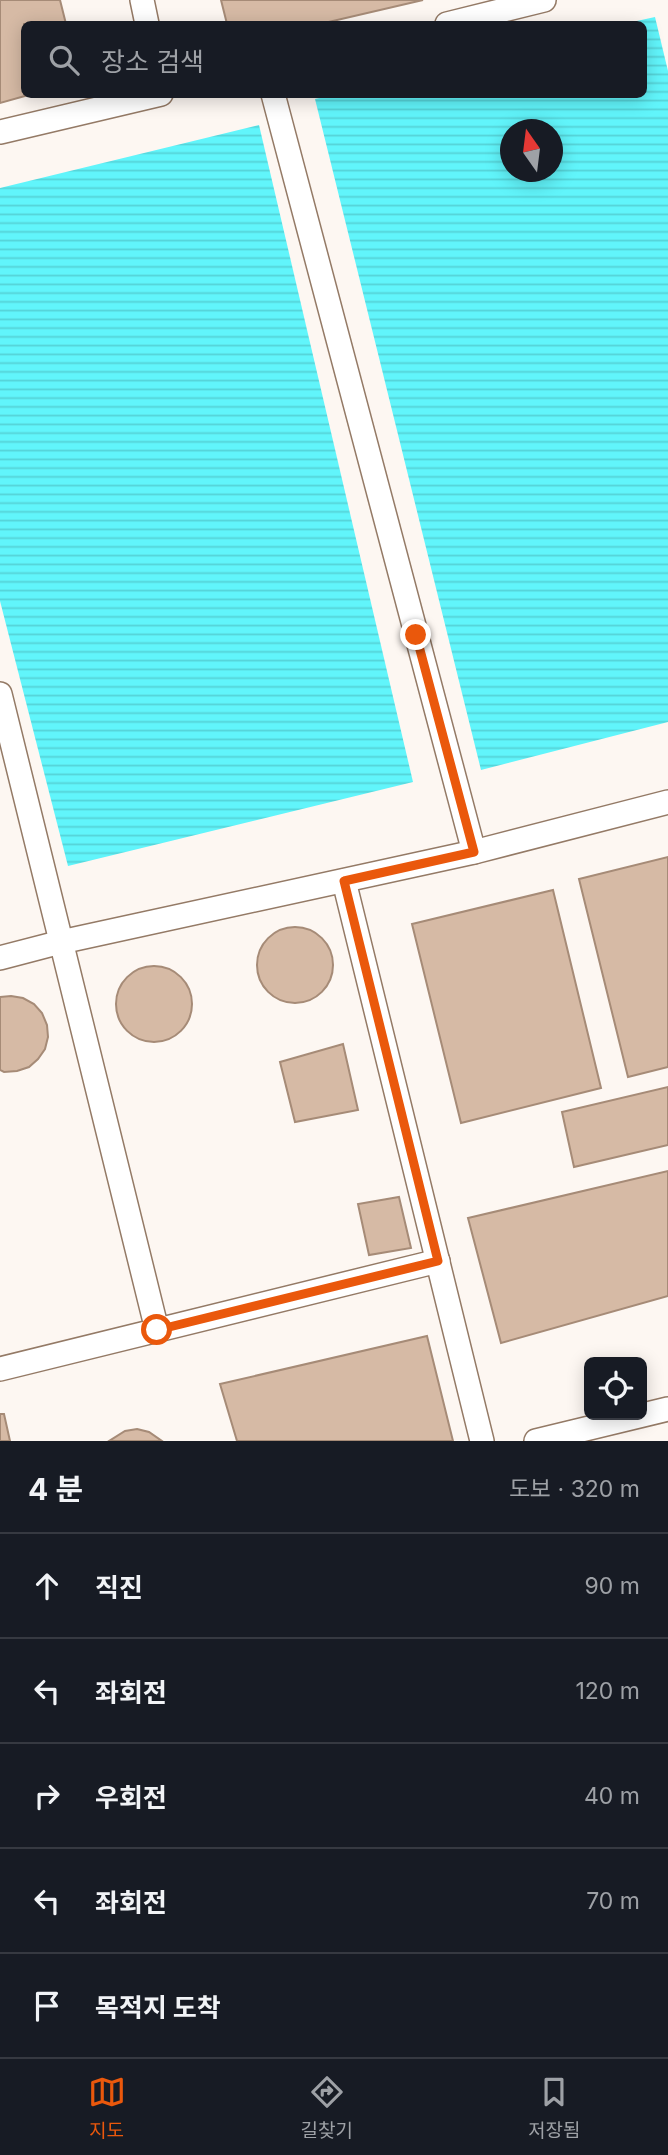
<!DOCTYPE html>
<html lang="ko">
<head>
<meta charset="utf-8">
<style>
	body { margin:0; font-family:Inter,"Noto Sans KR",sans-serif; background:#242831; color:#f1f3f6 }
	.controls { position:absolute; right:21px; bottom:21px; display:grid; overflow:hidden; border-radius:10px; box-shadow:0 4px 18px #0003 }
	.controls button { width:63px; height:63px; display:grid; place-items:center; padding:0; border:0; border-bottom:2px solid #363941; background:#171b24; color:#f1f3f6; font:35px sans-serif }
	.compass { position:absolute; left:500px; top:119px; width:63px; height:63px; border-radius:50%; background:#171b24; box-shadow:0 4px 18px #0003; rotate:346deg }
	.stop { position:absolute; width:21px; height:21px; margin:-16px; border:5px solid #ea580c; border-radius:50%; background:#fff }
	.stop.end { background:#ea580c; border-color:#fff; box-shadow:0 2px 7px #0008 }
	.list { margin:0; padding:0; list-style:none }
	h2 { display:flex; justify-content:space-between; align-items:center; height:91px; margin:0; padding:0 28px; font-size:30px }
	h2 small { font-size:23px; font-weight:400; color:#9ea1a6 }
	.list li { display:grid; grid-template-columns:46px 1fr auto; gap:21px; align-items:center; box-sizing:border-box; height:105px; padding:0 28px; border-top:2px solid #363941 }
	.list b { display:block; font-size:26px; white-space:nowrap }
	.list em { font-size:23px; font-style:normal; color:#9ea1a6 }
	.icon { flex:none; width:38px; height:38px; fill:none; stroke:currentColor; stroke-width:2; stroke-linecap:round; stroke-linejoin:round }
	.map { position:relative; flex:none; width:668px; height:1441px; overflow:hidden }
	.search { position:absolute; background:#171b24; box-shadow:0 4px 18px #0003; left:21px; right:21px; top:21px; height:77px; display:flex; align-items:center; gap:18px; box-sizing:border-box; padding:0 24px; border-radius:10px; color:#9ea1a6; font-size:26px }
	.sheet { height:616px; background:#171b24 }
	nav { display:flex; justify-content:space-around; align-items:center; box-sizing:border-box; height:98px; border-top:2px solid #363941; background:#171b24; font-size:19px; color:#9ea1a6 }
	nav a { display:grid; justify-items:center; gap:4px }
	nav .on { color:#ea580c }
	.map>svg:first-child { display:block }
	.water { fill:url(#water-rules); fill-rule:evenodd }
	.building { fill:#d6baa5; stroke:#a68b77; stroke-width:2 }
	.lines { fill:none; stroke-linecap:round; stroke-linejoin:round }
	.minor-casing { stroke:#947a66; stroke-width:26 }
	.minor { stroke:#fff; stroke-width:23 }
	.route { stroke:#ea580c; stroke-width:9 }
</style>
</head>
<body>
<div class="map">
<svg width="668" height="1441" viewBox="0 0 668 1441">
	<defs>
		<pattern id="water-rules" width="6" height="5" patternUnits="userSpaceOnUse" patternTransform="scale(1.75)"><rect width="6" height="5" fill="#61f5fb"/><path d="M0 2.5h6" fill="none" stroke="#55d2d7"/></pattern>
	</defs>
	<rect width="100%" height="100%" fill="#fdf7f2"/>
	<g class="water">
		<path d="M 655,17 L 668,71 L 668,722 L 481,770 L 315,99 L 336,94 L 644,94 L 644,24 L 623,24 ZM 510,130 L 552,130 L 552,172 L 510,172 Z"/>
		<polygon points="259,125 413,782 68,866 0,601 0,188"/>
	</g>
	<g class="building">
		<polygon points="0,0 60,0 66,24 24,24 24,94 32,94 0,103"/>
		<polygon points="221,0 423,0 320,24 227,24"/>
		<polygon points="668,857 668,1067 628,1077 579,879"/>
		<polygon points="553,890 601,1088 461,1123 412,924"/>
		<circle cx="295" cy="965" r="38"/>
		<circle cx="154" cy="1004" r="38"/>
		<polygon points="11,996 23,998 34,1004 42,1013 47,1025 48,1037 45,1049 38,1059 29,1067 17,1071 4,1072 0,1070 0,997"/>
		<polygon points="343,1044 358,1110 295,1122 280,1062"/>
		<polygon points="668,1087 668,1145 574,1167 562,1112"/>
		<polygon points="668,1171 668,1296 501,1343 468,1218"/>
		<polygon points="399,1197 411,1248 369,1255 358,1204"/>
		<polygon points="427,1336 453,1441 237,1441 220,1384"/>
		<polygon points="0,1414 4,1414 10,1441 0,1441"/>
		<polygon points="137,1429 149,1432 162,1441 109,1441 125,1431"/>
	</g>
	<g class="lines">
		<g class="minor-casing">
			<g id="minor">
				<polyline points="142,0 147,24"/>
				<polyline points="447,24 544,0"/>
				<polyline points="273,94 474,852"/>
				<polyline points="0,132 161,94"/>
				<polyline points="0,694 157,1330"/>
				<polyline points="344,881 482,1441"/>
				<polyline points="0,958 61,942 474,852 668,802"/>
				<polyline points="0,1369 438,1261"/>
				<polyline points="536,1441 668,1409"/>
			</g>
		</g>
		<use href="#minor" class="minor"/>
	</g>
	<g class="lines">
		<polyline class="route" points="157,1330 438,1261 344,881 474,852 416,635"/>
	</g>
</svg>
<div class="controls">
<button><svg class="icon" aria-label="locate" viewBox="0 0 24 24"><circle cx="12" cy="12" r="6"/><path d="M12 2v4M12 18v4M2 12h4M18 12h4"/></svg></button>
</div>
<svg class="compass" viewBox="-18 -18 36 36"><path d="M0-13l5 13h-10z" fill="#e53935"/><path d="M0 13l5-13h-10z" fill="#9ea1a6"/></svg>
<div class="stop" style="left:157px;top:1330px"></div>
<div class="stop end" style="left:416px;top:635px"></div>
<div class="search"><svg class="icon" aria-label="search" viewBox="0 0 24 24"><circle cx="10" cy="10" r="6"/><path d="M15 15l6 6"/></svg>장소 검색</div>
</div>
<section class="sheet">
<h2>4 분<small>도보 · 320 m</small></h2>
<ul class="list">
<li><svg class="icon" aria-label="ahead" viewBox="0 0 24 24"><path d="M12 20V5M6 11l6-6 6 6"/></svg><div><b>직진</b></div><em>90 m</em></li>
<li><svg class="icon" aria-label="left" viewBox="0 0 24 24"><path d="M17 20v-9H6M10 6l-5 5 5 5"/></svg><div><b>좌회전</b></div><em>120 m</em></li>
<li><svg class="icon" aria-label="right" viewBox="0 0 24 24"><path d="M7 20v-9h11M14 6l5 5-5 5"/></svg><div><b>우회전</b></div><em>40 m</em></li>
<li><svg class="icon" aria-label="left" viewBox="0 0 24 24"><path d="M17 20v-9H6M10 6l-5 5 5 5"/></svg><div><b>좌회전</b></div><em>70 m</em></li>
<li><svg class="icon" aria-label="arrive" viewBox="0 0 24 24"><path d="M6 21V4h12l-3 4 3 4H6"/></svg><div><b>목적지 도착</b></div></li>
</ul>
</section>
<nav>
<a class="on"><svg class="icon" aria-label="map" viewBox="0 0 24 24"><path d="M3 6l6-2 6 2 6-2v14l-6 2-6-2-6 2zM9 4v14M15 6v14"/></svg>지도</a>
<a><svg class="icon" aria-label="directions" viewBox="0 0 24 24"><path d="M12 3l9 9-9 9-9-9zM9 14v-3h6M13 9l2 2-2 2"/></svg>길찾기</a>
<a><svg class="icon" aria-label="saved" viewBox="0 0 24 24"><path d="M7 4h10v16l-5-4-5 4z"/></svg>저장됨</a>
</nav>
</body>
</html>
